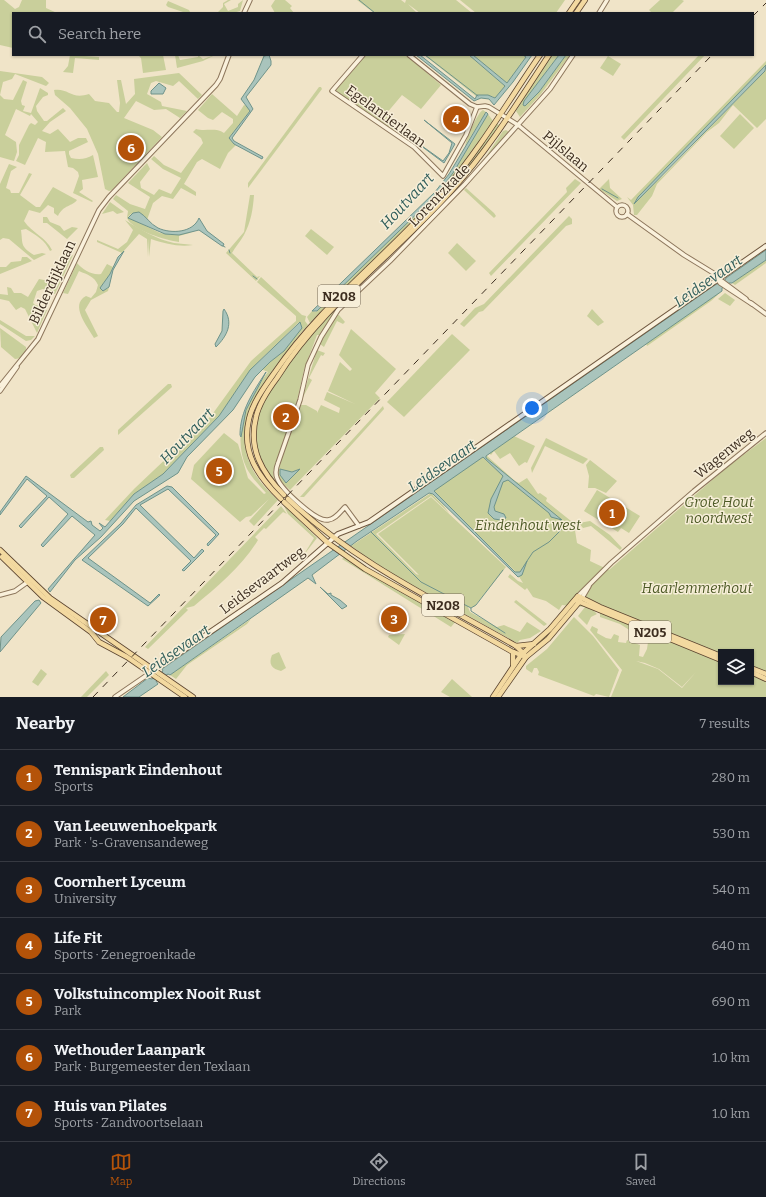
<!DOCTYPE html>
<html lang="en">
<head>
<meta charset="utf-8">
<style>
	body { margin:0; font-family:Bitter,serif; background:#242831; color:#f1f3f6 }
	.controls { position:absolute; right:12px; bottom:12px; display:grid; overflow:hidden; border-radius:0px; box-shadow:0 1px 3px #0004 }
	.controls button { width:36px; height:36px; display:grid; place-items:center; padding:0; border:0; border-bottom:1px solid #363941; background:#171b24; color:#f1f3f6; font:20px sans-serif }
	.you { position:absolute; left:532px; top:408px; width:14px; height:14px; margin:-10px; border:3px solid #fff; border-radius:50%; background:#1a73e8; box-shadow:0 0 0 6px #1a73e833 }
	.badge { display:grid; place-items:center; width:26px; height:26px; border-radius:50%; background:#b45309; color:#fff; font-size:13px; font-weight:700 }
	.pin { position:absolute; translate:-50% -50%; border:2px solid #fff; box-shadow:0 1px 4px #0006 }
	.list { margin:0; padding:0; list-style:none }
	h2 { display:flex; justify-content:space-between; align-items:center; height:52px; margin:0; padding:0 16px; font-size:17px }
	h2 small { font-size:13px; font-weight:400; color:#9ea1a6 }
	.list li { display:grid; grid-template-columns:26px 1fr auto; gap:12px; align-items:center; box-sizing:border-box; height:56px; padding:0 16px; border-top:1px solid #363941 }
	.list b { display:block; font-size:15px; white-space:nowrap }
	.list p { margin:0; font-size:13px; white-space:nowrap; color:#9ea1a6 }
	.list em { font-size:13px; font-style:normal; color:#9ea1a6 }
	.icon { flex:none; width:22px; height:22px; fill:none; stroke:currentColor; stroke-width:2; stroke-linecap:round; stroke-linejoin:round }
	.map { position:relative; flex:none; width:766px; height:697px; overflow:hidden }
	.search { position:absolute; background:#171b24; box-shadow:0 1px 3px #0004; left:12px; right:12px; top:12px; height:44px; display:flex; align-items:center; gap:10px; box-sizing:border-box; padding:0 14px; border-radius:0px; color:#9ea1a6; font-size:15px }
	.sheet { height:444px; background:#171b24 }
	nav { display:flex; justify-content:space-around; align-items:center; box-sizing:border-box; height:56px; border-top:1px solid #363941; background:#171b24; font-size:11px; color:#9ea1a6 }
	nav a { display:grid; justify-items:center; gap:2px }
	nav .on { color:#b45309 }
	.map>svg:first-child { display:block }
	.green { fill:#c9cf9b; fill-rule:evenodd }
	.water { fill:#a9c4bc; stroke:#6f938a }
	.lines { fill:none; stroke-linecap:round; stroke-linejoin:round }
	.stream { stroke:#6f938a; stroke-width:1 }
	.tertiary-casing { stroke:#8d765c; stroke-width:5.5 }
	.secondary-casing { stroke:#6f573f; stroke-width:6 }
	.primary-casing { stroke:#5b4430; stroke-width:6 }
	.tertiary { stroke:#faf1dc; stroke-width:3.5 }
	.secondary { stroke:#faf1dc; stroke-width:4 }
	.primary { stroke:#f3d9a0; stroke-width:4.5 }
	.rail { stroke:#3d2e20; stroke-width:1; stroke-dasharray:7 7; stroke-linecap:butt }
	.labels { text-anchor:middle; stroke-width:3; stroke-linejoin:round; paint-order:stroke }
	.shield { fill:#f7eed8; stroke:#756857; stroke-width:1 }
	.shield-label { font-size:13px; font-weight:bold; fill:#3d2e20 }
	.street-label { font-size:14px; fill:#3d2e20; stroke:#f7eed8 }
	.park-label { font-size:14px; font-style:italic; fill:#4d5a26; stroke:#f7eed8 }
	.water-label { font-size:15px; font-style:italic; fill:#2f5d5a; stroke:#f7eed8 }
</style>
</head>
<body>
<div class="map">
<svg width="766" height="697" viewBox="0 0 766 697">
	<rect width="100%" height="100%" fill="#f0e4c8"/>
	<g class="green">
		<polygon points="0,0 4,0 15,9 19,7 22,0 46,0 46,8 57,13 13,13 13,48 0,45"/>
		<polygon points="228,0 231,0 224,4 228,11 238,7 238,4 243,0 240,11 233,13 217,13 223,7 223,3"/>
		<polygon points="275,0 285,0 292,6 290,8 294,13 275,13 271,6"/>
		<polygon points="357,0 401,0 405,3 406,0 456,0 472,13 420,13 408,4 417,13 374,13"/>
		<polygon points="460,0 565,0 556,13 476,13"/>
		<polygon points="660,0 682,0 684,1 672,13 652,13 649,10"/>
		<polygon points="168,1 189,10 190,12 186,13 168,7 166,5"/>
		<polygon points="70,55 99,57 99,60 75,58 73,73 63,72 68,66"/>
		<polygon points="138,55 163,55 166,70 143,73 141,58"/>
		<polygon points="175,55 178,55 180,60 198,57 198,55 203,59 215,55 203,61 177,68"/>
		<polygon points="366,55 406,55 441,85 421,109 402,95 386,114 400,125 394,131 335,91"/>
		<polygon points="424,55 469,55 505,86 495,98 492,96 477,96 477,97"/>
		<polygon points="473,55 523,55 526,57 507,83"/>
		<polygon points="550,55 559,55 524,101 539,92 566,55 570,55 541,94 520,117 516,111"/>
		<polygon points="699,55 705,55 624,140 621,137"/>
		<polygon points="608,56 621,64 613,76 600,68"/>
		<polygon points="766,61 766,65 634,202 664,175 766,70 766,119 757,128 733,105 719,123 707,132 657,184 652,196 637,215 634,215 633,205 627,197 631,200"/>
		<path d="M 0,71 L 42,77 L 49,83 L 46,86 L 15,74 L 12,79 L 3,82 L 0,95 L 4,99 L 13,100 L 23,80 L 27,82 L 21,101 L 22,105 L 25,106 L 23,111 L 31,113 L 40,88 L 48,93 L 48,95 L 43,97 L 36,106 L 37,111 L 44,121 L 47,121 L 63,108 L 66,111 L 50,122 L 42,131 L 50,134 L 58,129 L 70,142 L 78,138 L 86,138 L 88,142 L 69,151 L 69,154 L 71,158 C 80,160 86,159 93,155 L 98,177 L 82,180 L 83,189 L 79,192 L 93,201 L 92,202 L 73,193 L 79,176 L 78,172 L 73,168 L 68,167 L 65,151 L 45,152 L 46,142 L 38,138 L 25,165 L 16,161 L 19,155 L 19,145 L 29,125 L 31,123 L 35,125 L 38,122 L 31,114 L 30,116 L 16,109 L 5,135 L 16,142 L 17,152 L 14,161 L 0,157 Z"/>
		<path d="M 179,73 L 202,95 L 198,99 L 179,81 L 173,86 L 156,81 L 151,83 L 147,94 L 161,102 L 162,106 L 187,111 L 180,118 L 166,109 L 154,110 L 136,101 L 124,118 L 153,130 L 162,137 L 112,190 L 109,191 L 105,189 L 98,154 L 87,129 L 70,108 L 55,95 L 54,90 C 69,88 71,100 89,94 L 95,101 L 109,103 L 117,112 L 119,112 L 120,103 L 117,80 L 121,80 L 126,104 L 135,94 L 134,79 Z"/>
		<polygon points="319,87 321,87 322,89 248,188 248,183"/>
		<path d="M 212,94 L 237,116 L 244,105 L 249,107 L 250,111 L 229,138 L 236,145 L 228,153 L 220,169 L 202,159 L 197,162 L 184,184 L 196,192 L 196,196 L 181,188 L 173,199 L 162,196 L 153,203 L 147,220 L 139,212 L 131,214 L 128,217 L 160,233 L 174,235 L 193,232 L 179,236 L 179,242 C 166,240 133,231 127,218 L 128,211 L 113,199 L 116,195 L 130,204 L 145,209 L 150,197 L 128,183 L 147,163 L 150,169 L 140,182 L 141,188 L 154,195 L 159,189 L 171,194 L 181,178 L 163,169 L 151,159 L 154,156 L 164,165 L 181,173 L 203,143 L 201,138 L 193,132 L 196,129 C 205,132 215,127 224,133 L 233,123 L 233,119 L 222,112 L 213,120 L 208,118 L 198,110 Z"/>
		<path d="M 483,110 L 486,112 L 465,146 C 466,139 477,113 483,110 Z"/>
		<polygon points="488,114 493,121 464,163 441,193 310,323 307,317 312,311 316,312 437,194 458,165"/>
		<polygon points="740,114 754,128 734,149 720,136"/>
		<path d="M 496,123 L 499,125 C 483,148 467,174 447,192 Z"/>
		<polygon points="506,130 509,132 479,167 503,131"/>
		<path d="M 9,164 L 17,167 L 11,171 L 6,188 L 10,190 L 11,193 L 19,193 L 29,173 L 32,174 L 20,195 L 36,207 L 40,207 L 53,187 L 77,200 C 73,206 63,205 58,216 L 54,213 L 54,208 L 48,205 L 40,213 L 29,210 L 24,221 C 32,233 46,237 52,250 L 50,251 C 45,240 36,235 26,229 L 21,230 C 23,245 20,246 34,255 L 42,253 L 46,254 L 34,260 L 9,239 L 3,238 L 0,240 L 0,184 Z"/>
		<polygon points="575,179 581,183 491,276 489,273 567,192 566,188"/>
		<polygon points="609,179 610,188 622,199 617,201 599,189"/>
		<polygon points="466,188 494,213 496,216 494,218 464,190"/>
		<path d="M 250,195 L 254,195 C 253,209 251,222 244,235 C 240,242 235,247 232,253 L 257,277 L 260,276 L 256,281 L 226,253 L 244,232 Z"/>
		<polygon points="110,202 124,212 117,214 113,211 102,214"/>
		<polygon points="569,216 572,219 572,224 566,226 483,311 479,312 464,327 460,324 475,308 484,304"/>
		<polygon points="43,217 47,217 50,222 60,226 64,231 72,227 78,228 67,239 47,223 43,223"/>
		<path d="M 125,220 C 141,230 156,239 174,243 C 180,244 188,244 193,245 C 179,247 166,244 151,239 L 149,257 L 149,238 L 148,257 L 147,239 L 139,234 L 122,253 L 97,242 L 97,240 L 118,249 L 127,242 L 133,230 Z"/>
		<polygon points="311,229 334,247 327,255 305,236"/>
		<polygon points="457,243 476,261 466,271 448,253"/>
		<polygon points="73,255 55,294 43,289 37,291 33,303 35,305 42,306 44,310 47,310 37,333 25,309 21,307 16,310 9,301 0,299 0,294 8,295 7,287 11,288 14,293 21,293 28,297 39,279 49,281 60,278 66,258"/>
		<polygon points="22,257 27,257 32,261 0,274 0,267 6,267 11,262 21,261"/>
		<polygon points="766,260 766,263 735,285 732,283"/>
		<path d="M 77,263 C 82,269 93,276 101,274 L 107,264 L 113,267 L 110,274 L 102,285 L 107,289 L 109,287 L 108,291 L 91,300 L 85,310 L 98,336 L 94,338 C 88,327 69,305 86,296 L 91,298 L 96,292 L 98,285 C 94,276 88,275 79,271 L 68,294 L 63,293 Z"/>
		<path d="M 261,277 L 302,315 L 306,316 L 305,321 L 308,325 C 296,337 287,353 276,366 C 252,400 230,438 258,478 C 263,486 271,493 278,500 L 254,526 L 249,521 L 269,499 L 251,516 L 246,517 L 240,522 L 191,479 L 194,465 L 224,433 L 238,444 L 248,478 L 264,494 L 266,493 C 259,485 252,478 247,469 C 231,436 247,399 268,372 L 263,370 L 264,367 C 281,351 293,348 299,322 L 250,370 L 219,416 L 163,474 L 134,494 L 110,521 L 105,520 L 134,489 L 211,416 L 251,361 L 296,321 L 296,316 L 257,282 Z"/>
		<polygon points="722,291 711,301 647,346 646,343"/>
		<polygon points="725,293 735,300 730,306 718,299"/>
		<path d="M 337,308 L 320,335 L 317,335 L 304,370 L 296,406 L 299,408 L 300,405 L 306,405 L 317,411 L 317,413 L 321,405 L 339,413 L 340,408 L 324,400 L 327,392 L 355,404 L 328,391 L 340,362 L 350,371 L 352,369 L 339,355 L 351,329 L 396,369 L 375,393 L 380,398 L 290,490 L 281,482 L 273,469 L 274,481 L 279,487 C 264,470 252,449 255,426 C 259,390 311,334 337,308 Z"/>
		<polygon points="592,309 604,322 598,326 587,316"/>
		<polygon points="336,315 339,315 345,322 343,324 337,321 324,347 320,344"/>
		<polygon points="0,320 26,336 35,336 31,340 26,341 0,324"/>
		<path d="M 0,328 L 26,347 C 27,353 21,359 15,359 L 1,347 Z"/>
		<polygon points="452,334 470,350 404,417 387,402"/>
		<polygon points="317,350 325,353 323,356 321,355 309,378 312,380 302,399"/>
		<polygon points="168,384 171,384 172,387 118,435 118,430"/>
		<polygon points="383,406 384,409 304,497 300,497"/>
		<polygon points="514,436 535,446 527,463 525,462 519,466 510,453 500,459 494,451 491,455 489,453"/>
		<polygon points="546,438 588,459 583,464 545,446 532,473 531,468"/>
		<path d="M 766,438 L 766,697 L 611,697 L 622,670 L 590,630 L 592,626 L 598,629 L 597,633 L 606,638 L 611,639 L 614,634 L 619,636 L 618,642 L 626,643 L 627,640 L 640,645 L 639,656 L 643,657 L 647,649 L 648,642 L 620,624 L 600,617 L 600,613 L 602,613 L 593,610 L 597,614 L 591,617 L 587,625 L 578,616 L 585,607 L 572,606 L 549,635 L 528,652 L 552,630 L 571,606 L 562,605 L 559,610 L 546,601 L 533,597 L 527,588 L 525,590 L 508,577 L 510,574 L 518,581 L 523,583 L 516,572 L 432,490 L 482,456 L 506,478 L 552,513 L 486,458 L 486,455 L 515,481 L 519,483 L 527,478 L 538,494 L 540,493 L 547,498 L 546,501 L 571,521 L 571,523 L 574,524 L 577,543 L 591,550 L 590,561 L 609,570 L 726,468 ZM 653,643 L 645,663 L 659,669 L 682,687 L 696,672 L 682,688 L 658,669 L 636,661 L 645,663 ZM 721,652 L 751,652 L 751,682 L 721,682 Z"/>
		<polygon points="100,447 103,447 104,450 74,478 71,478 70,475"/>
		<polygon points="590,460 617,481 606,493 595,488 588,488 589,476 586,465"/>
		<polygon points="597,490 640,516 629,533 621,528 618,532 584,511"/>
		<polygon points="431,493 443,505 449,513 431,496 376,534 416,574 419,575 378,534 431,497 506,567 474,607 468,607 470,612 497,627 504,625 520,632 527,622 541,631 530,638 520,640 517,643 387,571 351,546"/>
		<polygon points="283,504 317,538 303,556 314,538 288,514"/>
		<path d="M 281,506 L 287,514 L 283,512 L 266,529 L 264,528 L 255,537 L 258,540 C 243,565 217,587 194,606 L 186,608 L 188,610 L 148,649 L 145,647 Z"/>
		<polygon points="590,521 610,535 622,548 620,550 591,526 583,528 579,523"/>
		<polygon points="344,557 456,621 451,627 342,559"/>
		<polygon points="516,600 547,624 544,626 514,602"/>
		<polygon points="574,617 593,636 619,670 609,697 596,694 594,696 538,675 539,672 537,668 534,668 532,673 526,669 526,666 547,649"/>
		<polygon points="251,619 247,624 187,665 176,679 170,675"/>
		<polygon points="405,634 399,645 388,637 389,635"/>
		<path d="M 279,652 L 286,668 L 281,671 C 272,669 268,664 272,655 Z"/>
		<polygon points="41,669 47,674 38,686 32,682"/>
		<polygon points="106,671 109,675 87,697 81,697"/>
		<polygon points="452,679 472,697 450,697 441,692"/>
	</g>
	<g class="water">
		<polygon points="269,55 271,61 271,65 246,97 253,109 232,138 234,141 263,157 262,159 234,144 229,138 250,111 241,99 254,80 264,56"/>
		<polygon points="416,55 420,55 475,99 477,95 488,95 495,98 505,86 469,55 473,55 507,83 526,57 523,55 532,55 513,82 494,105 489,99 481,98 474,101 469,97"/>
		<polygon points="559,55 566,55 539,92 525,106 523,105 524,101"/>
		<polygon points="766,65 765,71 634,204 638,197"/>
		<polygon points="159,83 166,88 163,94 151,94 151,91"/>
		<polygon points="486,112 488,114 453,173 437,194 317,311 312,311 435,192 449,174"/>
		<polygon points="424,120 455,144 444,163 408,136 443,161 449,153 452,143"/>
		<path d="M 139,212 C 146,216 150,224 158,228 C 171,234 193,233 199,218 L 207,231 L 224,244 L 223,246 L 222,246 L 199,230 L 179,235 L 165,234 L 128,218 L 133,213 Z"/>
		<polygon points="766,250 766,260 732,283 729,283 722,288 722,291 486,456 486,458 562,520 551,517 549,513 508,480 503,482 494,507 495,511 504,514 506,518 501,520 494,519 488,513 491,499 503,476 483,457 434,491 515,572 520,572 527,561 522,575 518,577 516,575 433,494 429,493 357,541 312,575 316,584 308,578 170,675 168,674 156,681 158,684 139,697 123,697 148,678 152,679 163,671 162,669 715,285 725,280 726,278"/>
		<polygon points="124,251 113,270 109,287 103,291 100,288 110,274 118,257"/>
		<path d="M 224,309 C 234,323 227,336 216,347 L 215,344 L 222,331 L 223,311 Z"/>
		<polygon points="300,322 302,328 284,351 270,362 255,377 233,410 187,457 178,473 134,501 101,537 75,560 50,592 48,589 95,535 72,516 43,547 41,545 68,514 49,497 21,528 19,526 47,496 27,479 0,515 0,512 26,476 88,522 91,521 92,525 100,531 103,528 99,523 105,527 134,494 163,474 219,416 250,370"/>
		<path d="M 266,372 L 246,410 L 241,437 L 240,435 C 240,411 253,392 266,372 Z"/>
		<polygon points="280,469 292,472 300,469 286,483 280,475"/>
		<polygon points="167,486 172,487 219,534 208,546 207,544 216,535 168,489 140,505 194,558 202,549 204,551 184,571 182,570 191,561 136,508 123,524 88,558 150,603 159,594 160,595 148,606 82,560 121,523 136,505"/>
		<polygon points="320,587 328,594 331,593 331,595 340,600 347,606 342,609"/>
		<polygon points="39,600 41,603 0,652 1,637 35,601"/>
	</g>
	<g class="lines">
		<g class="stream">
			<polyline points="359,0 375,13"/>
			<polyline points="425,55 478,96"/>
			<polyline points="602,189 618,198"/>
			<polyline points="223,246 225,247"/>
			<polyline points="229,250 230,253"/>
			<polyline points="253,276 257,279"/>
			<polyline points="371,532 421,582 471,608 471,611 505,633"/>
			<polyline points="527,561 533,552 549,542 563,528 560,519"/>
			<polyline points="471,608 476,605 503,570"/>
		</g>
		<g class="tertiary-casing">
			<g id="tertiary">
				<polyline points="244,13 250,0"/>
				<polyline points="599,13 607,0"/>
				<polyline points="363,55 332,91 414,147 443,176 466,135 477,107"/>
				<polyline points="409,55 470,104 477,107 485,106 489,107 518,125 617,207"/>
				<circle cx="622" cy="211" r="6"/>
				<polyline points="627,214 684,255 715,274 720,283 752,304"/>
				<polyline points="719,279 746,299"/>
				<polyline points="751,303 766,314"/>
				<polyline points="0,386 38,339 99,210 109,197 216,85 220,79 229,55"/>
				<polyline points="0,391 17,367"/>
				<path d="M 359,526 L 345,507 C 340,512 336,519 328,520 C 316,522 281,489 277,478 C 275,473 276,468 278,463 L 300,400 L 308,365 L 321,337 L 338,310 L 390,261 L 465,184 L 550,89 L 573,55"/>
				<polyline points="0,595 15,591 29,581"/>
				<polyline points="578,596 611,563 694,491 766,433"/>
				<polyline points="582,598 589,586"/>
				<polyline points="115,697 150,673"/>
			</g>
		</g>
		<g class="secondary-casing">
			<polyline id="secondary" points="153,671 282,583 338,534 369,522 766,246"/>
		</g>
		<g class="primary-casing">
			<g id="primary">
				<polyline points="569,13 578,0"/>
				<polyline points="576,13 585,0"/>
				<path d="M 284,495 C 262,473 248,449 256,417 C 259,403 268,390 277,378 C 323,305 395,254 452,190 C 489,149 518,102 549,55"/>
				<path d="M 281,499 C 258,476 241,453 249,419 C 253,402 265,386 275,372 C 322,303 390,254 444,191 C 480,149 509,100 540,55"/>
				<path d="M 288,499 C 354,562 437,601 516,646 L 524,654"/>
				<polyline points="284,502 328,543 365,569 511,651 526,657"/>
				<polyline points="0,550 50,598 193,697"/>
				<polyline points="2,557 43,597 91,632 99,642 127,657 185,697"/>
				<polyline points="575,600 721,660"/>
				<polyline points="516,646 534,644"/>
				<polyline points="513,652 513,665"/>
				<polyline points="751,668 766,674"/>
				<polyline points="751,672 766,679"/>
				<polyline points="493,697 521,655 550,629 578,596 600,607 721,656"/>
				<polyline points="498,697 526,657 548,639 580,601"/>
			</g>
		</g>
		<use href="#tertiary" class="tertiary"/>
		<use href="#secondary" class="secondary"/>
		<use href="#primary" class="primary"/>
		<g class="rail">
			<polyline points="753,16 766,3"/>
			<polyline points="93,697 712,55"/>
		</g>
	</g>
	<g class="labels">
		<g class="shield">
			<rect x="318" y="285" width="42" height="22" rx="3"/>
			<rect x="422" y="594" width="42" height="22" rx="3"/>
			<rect x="629" y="621" width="42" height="22" rx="3"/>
		</g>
		<g class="shield-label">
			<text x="339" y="301">N208</text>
			<text x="443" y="610">N208</text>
			<text x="650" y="637">N205</text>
		</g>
		<g class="street-label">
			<text transform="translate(386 116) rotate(36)" y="5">Egelantierlaan</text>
			<text transform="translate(566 151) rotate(40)" y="5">Pijlslaan</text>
			<text transform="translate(439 195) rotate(-46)" y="5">Lorentzkade</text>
			<text transform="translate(52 282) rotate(-65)" y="5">Bilderdijklaan</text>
			<text transform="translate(724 453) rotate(-39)" y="5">Wagenweg</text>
			<text transform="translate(262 580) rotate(-37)" y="5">Leidsevaartweg</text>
		</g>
		<g class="park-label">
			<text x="719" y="507">Grote Hout<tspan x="719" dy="16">noordwest</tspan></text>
			<text x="528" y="530">Eindenhout west</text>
			<text x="697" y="593">Haarlemmerhout</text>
		</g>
		<g class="water-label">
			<text transform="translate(407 201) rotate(-47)" y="5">Houtvaart</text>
			<text transform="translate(708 281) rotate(-35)" y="5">Leidsevaart</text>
			<text transform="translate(187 436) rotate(-46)" y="5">Houtvaart</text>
			<text transform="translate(442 466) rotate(-35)" y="5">Leidsevaart</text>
			<text transform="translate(176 651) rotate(-35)" y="5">Leidsevaart</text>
		</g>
	</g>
</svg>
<div class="controls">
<button><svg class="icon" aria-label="layers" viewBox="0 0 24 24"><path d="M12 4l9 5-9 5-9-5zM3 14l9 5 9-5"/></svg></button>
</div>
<div class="you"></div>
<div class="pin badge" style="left:612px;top:513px">1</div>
<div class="pin badge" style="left:286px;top:417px">2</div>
<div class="pin badge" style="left:394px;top:619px">3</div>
<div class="pin badge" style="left:456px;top:119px">4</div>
<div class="pin badge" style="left:219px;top:471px">5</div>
<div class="pin badge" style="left:131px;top:148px">6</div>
<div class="pin badge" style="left:103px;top:620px">7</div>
<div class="search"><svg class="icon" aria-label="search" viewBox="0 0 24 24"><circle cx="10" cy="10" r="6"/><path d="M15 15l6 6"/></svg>Search here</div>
</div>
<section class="sheet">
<h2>Nearby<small>7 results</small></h2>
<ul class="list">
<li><span class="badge">1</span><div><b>Tennispark Eindenhout</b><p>Sports</p></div><em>280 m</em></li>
<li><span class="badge">2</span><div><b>Van Leeuwenhoekpark</b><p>Park · 's-Gravensandeweg</p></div><em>530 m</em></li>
<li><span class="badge">3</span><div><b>Coornhert Lyceum</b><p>University</p></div><em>540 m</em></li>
<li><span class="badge">4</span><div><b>Life Fit</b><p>Sports · Zenegroenkade</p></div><em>640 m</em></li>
<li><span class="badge">5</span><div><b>Volkstuincomplex Nooit Rust</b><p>Park</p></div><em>690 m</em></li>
<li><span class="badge">6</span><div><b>Wethouder Laanpark</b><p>Park · Burgemeester den Texlaan</p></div><em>1.0 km</em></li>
<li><span class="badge">7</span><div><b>Huis van Pilates</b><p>Sports · Zandvoortselaan</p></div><em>1.0 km</em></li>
</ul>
</section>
<nav>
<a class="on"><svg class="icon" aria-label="map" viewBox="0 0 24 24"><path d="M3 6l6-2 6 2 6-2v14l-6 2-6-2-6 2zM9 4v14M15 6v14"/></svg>Map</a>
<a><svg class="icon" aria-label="directions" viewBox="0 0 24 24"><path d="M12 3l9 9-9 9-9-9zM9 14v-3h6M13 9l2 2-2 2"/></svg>Directions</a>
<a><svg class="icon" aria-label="saved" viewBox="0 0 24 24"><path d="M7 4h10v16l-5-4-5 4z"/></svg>Saved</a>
</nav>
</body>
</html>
